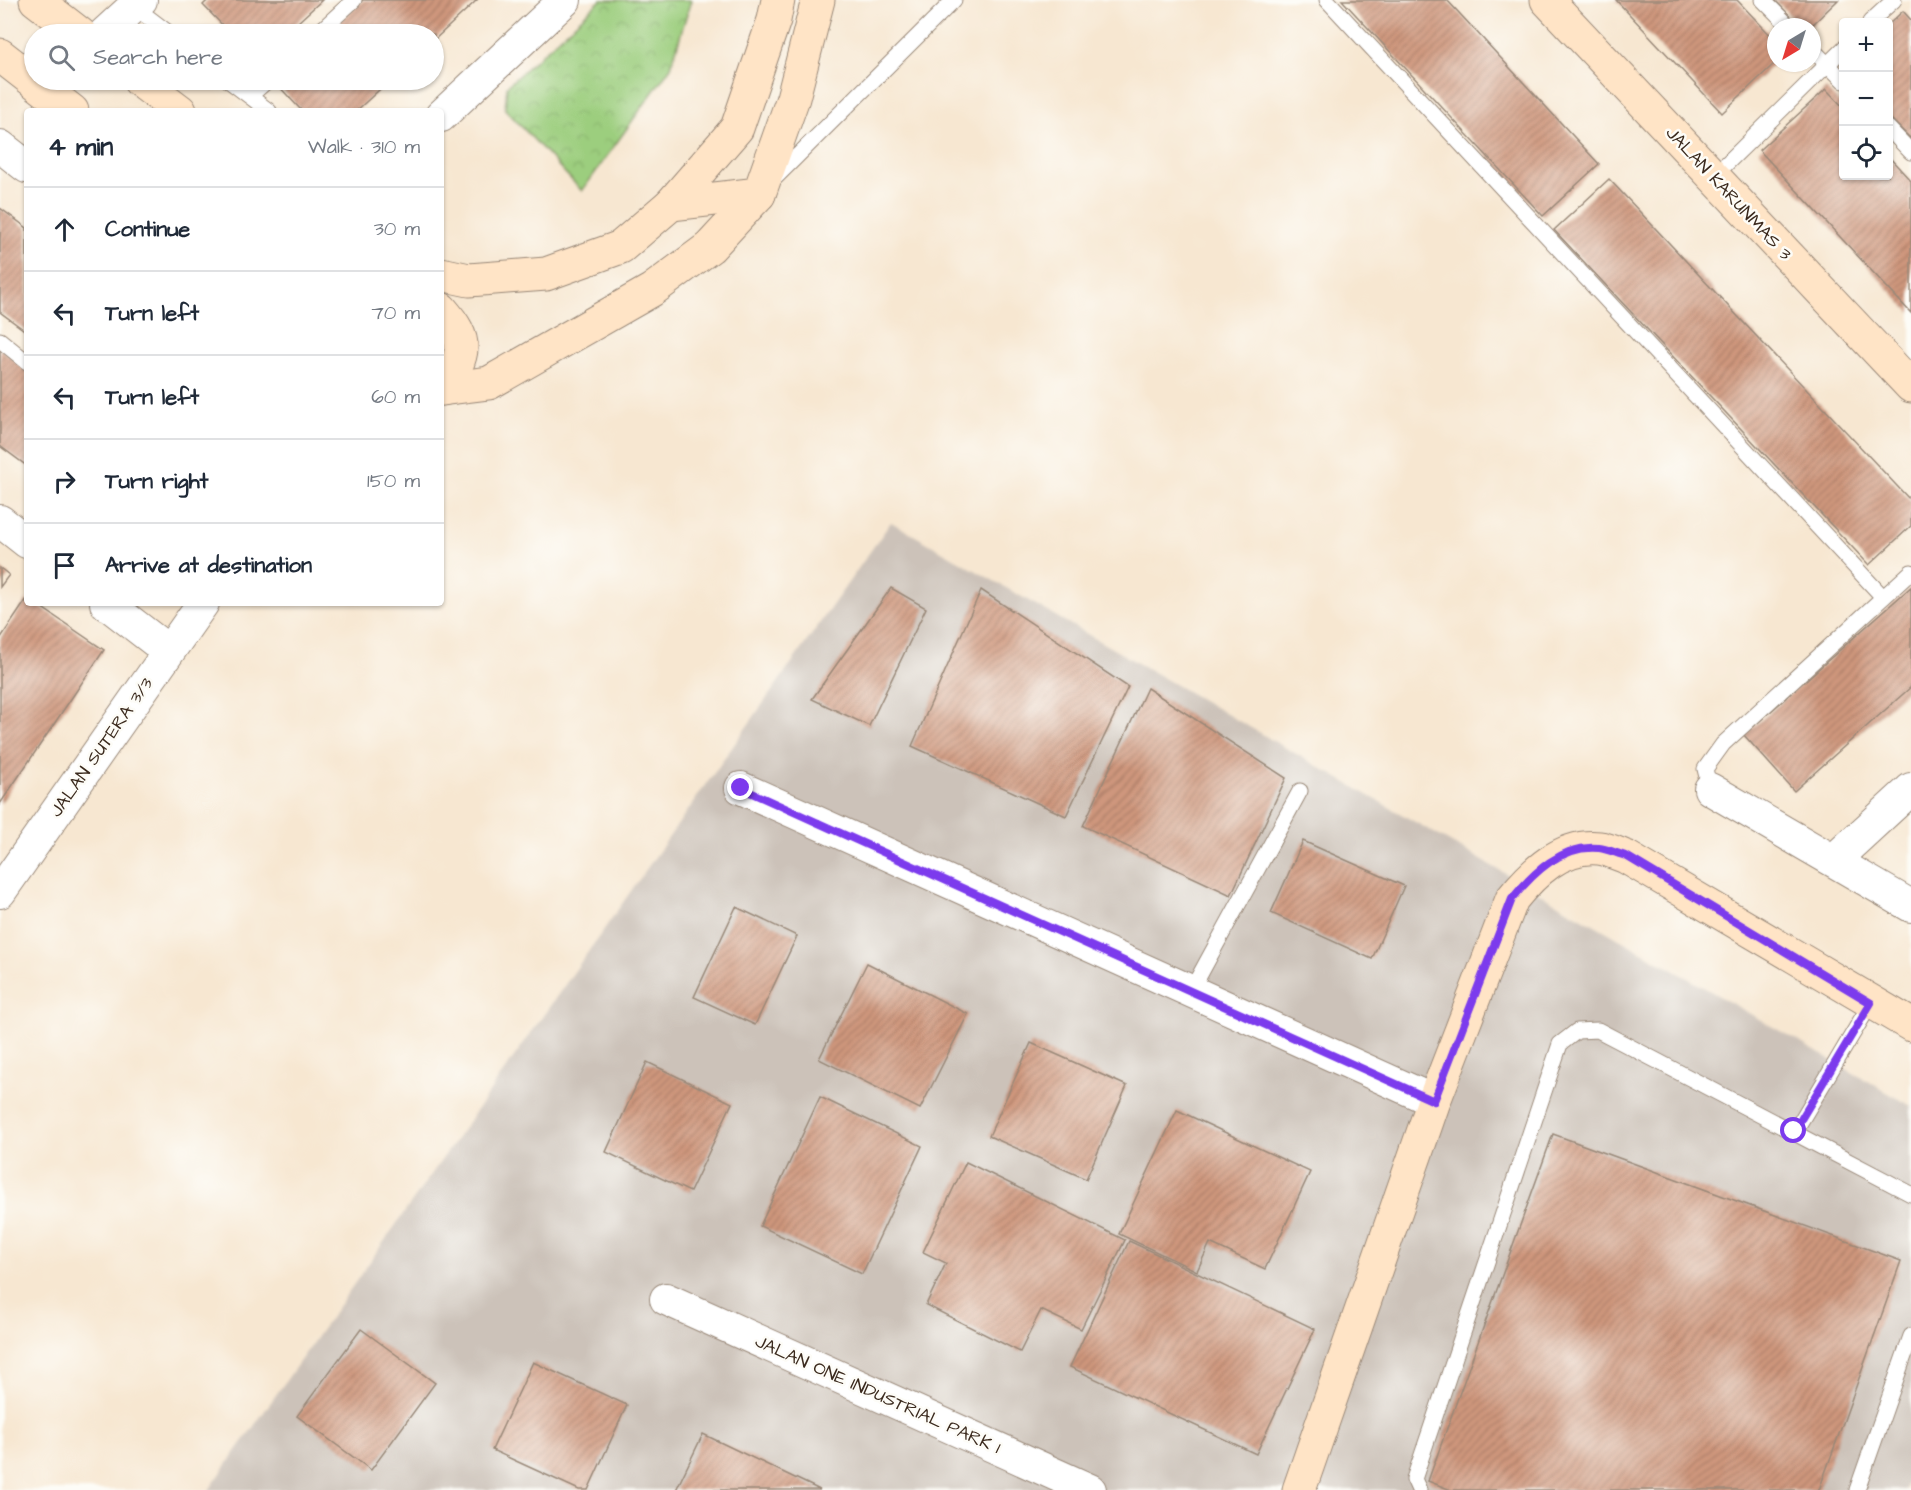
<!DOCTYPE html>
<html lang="en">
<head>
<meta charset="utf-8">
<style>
	body { margin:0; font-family:"Architects Daughter",sans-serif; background:#f6f6f7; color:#1f2937 }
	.controls { position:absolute; right:18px; top:18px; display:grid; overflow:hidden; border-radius:6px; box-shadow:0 2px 4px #0004 }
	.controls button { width:54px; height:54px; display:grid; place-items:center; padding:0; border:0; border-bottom:2px solid #e0e1e3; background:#fff; color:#1f2937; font:30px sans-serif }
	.compass { position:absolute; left:1767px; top:18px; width:54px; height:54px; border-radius:50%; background:#fff; box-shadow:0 2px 4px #0004; rotate:218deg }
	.stop { position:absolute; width:18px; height:18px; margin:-14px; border:4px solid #7c3aed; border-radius:50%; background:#fff }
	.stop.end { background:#7c3aed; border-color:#fff; box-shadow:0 2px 6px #0008 }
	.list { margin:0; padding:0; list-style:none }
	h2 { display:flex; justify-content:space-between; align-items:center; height:78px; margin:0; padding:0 24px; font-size:26px }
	h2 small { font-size:20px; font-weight:400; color:#747a83 }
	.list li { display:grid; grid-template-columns:39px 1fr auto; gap:18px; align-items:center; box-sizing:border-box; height:84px; padding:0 24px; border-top:2px solid #e0e1e3 }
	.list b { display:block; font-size:22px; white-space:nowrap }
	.list em { font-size:20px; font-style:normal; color:#747a83 }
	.icon { flex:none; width:33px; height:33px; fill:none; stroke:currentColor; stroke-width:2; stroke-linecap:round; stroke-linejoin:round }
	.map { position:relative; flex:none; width:1911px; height:1490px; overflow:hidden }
	.search { position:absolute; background:#fff; box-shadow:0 2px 4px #0004; left:24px; top:24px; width:420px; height:66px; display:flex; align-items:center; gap:15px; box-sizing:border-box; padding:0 21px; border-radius:33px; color:#747a83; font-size:22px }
	.panel { position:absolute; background:#fff; box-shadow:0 2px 4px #0004; left:24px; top:108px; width:420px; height:498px; border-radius:6px }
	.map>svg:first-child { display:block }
	.industrial { fill:#ccc2b9 }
	.park { fill:url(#park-crowns); stroke:#6c7c4e; stroke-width:1.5 }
	.building { fill:url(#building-hatch) }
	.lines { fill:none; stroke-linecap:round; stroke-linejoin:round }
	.lane-casing { stroke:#998878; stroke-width:17 }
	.street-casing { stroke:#998878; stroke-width:34 }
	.secondary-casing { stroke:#998878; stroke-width:35 }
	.lane { stroke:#fff; stroke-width:15 }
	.street { stroke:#fff; stroke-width:32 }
	.secondary { stroke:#ffe4c6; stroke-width:33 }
	.route { stroke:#7c3aed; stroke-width:8 }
	.labels { text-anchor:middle; stroke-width:5; stroke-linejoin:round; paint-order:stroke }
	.street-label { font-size:18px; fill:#3b2a1e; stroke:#fdfcf7 }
</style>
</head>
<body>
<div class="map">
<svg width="1911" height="1490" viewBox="0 0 1911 1490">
	<defs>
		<pattern id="park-crowns" width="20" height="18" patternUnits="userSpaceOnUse" patternTransform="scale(1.5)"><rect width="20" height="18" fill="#9cce7e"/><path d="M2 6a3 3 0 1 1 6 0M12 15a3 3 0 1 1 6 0" fill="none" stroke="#87b16c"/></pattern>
		<pattern id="building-hatch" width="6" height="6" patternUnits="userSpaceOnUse" patternTransform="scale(1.5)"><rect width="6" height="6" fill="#cf977d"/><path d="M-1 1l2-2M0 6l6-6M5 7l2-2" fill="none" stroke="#a97b66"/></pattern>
	</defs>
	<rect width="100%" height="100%" fill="#fdfcf7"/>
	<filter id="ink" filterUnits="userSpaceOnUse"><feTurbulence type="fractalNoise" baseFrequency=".0167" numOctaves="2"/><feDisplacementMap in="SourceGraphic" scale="12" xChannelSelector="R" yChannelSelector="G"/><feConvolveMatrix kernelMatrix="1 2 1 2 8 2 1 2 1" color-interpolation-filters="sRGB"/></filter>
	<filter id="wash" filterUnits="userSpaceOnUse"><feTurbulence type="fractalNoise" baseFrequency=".008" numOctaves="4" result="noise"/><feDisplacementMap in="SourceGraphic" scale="24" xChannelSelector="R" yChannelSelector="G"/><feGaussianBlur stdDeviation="1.35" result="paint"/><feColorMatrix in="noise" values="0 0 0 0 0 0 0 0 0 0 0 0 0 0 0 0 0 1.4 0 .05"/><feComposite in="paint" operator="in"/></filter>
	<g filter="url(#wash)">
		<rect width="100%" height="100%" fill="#f7e7d1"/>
		<polygon class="industrial" points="891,522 1911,1106 1911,1473 1905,1490 209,1490"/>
		<polygon class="park" points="601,0 691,0 671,67 582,191 505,109 507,86"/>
		<g id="blocks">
			<g class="building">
				<polygon points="208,0 322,0 285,34 231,34 203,5"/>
				<polygon points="363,0 477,0 434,40 434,34 326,34"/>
				<polygon points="1342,0 1447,0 1599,164 1543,216"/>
				<polygon points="1616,0 1737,0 1776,41 1776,62 1722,113"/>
				<polygon points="1775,0 1838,0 1810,27 1801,27"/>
				<polygon points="1903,11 1911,20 1911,139 1888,116 1888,25"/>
				<polygon points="276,80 390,80 356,111 302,111 274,81"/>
				<polygon points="1826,89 1844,108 1844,176 1888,176 1888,156 1911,181 1911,313 1759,150"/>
				<polygon points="1609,179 1911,501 1911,526 1869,565 1554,230"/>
				<polygon points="0,208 27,228 27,332 0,312"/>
				<polygon points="0,348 27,369 27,466 0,446"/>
				<polygon points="0,568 9,575 0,587"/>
				<polygon points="1911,587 1911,687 1794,791 1744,735"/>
				<polygon points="891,588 926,608 869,726 812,699"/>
				<polygon points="981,590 1128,687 1066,816 912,746"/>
				<polygon points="27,599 27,603 35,603 104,650 0,804 0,639"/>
				<polygon points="1147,688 1286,778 1231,895 1083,826"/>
				<polygon points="1303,841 1404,886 1372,959 1271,913"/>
				<polygon points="736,907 797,936 755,1025 694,997"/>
				<polygon points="867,963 968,1014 920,1109 819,1059"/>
				<polygon points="1031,1043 1127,1086 1086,1179 989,1136"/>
				<polygon points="647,1062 732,1103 690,1192 606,1152"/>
				<polygon points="820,1097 922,1146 862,1274 760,1226"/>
				<polygon points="1177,1110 1310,1172 1265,1269 1210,1243 1197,1271 1119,1234"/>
				<polygon points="1553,1134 1901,1261 1819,1490 1451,1490 1428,1481"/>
				<polygon points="966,1162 1125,1240 1081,1329 1041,1310 1020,1352 926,1305 946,1263 923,1252"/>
				<polygon points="1129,1241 1315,1329 1256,1454 1070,1367"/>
				<polygon points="361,1329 435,1383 371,1470 297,1416"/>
				<polygon points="533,1362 627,1405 588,1490 579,1490 492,1450"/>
				<polygon points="703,1434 820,1490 676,1490"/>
			</g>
		</g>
	</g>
	<g filter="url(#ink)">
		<use href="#blocks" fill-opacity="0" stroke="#998878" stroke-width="1.5"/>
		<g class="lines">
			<g class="lane-casing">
				<g id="lane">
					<polyline points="1327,0 1883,597"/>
					<polyline points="1763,0 1790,27"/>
					<polyline points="132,5 170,34"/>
					<polyline points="1870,22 1894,0"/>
					<polyline points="317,34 354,0"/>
					<polyline points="1812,49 1844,81"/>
					<polyline points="228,80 269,111"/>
					<polyline points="250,96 268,80"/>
					<polyline points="1888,128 1911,152"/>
					<polyline points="1713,177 1844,48"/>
					<polyline points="773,180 954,0"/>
					<polyline points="0,340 27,362"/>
					<polyline points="1710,789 1705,769 1723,744 1911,572"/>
					<polyline points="1191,991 1300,791"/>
					<polyline points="1795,1131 1871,1003"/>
					<polyline points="1419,1490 1414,1479 1560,1044 1577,1031 1598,1030 1911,1194"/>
					<polyline points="1857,1490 1911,1336"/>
				</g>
			</g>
			<g class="street-casing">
				<g id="street">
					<polyline points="104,34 141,0"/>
					<polyline points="441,116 565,0"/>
					<polyline points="0,146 27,167"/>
					<polyline points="0,521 27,542"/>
					<polyline points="106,603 168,651"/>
					<polyline points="741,788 1434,1101"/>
					<polyline points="1710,789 1911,906"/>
					<polyline points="1834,860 1911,789"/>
					<polyline points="0,892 203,603"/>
					<polyline points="666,1299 1090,1490"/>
				</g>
			</g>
			<g class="secondary-casing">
				<g id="secondary">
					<polyline points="36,0 80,34"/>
					<polyline points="1547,0 1911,386"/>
					<polyline points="0,55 72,111"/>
					<polyline points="139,80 180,111"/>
					<polyline points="671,204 759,194"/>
					<polyline points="441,274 469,280 546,274 621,247 671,204 737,128 774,20 778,0"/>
					<path d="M 441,309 C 470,342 465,353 443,389"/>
					<polyline points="441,389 489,383 652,290 710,247 759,194 793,98 818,0"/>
					<path d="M 1299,1490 L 1434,1101 L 1512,899 C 1533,873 1562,844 1599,848 C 1608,849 1618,854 1626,857 L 1911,1025"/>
				</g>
			</g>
			<use href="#lane" class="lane"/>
			<use href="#street" class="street"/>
			<use href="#secondary" class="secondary"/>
		</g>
	</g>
	<g class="lines" filter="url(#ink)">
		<path class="route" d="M 741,788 L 1434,1101 L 1512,899 C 1533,873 1562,844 1599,848 C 1608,849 1618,854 1626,856 L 1871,1003 L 1794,1131"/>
	</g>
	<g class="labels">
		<g class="street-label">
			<text transform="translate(1729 193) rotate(47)" y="6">JALAN KARUNMAS 3</text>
			<text transform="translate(101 747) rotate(-55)" y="6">JALAN SUTERA 3/3</text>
			<text transform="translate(878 1394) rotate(24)" y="6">JALAN ONE INDUSTRIAL PARK 1</text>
		</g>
	</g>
</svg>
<div class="controls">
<button>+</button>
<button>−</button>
<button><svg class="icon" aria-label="locate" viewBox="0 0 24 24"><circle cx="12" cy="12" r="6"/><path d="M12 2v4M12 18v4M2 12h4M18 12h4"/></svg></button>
</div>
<svg class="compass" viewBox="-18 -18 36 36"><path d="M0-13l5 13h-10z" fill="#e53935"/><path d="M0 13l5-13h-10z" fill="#747a83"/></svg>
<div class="stop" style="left:1794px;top:1131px"></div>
<div class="stop end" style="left:741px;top:788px"></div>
<div class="search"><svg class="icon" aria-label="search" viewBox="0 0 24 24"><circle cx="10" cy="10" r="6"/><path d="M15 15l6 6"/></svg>Search here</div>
<section class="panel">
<h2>4 min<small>Walk · 310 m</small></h2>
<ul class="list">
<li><svg class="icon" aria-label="ahead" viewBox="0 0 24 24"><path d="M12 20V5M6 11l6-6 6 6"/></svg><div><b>Continue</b></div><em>30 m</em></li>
<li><svg class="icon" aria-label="left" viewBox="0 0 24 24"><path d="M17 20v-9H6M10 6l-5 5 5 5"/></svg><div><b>Turn left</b></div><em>70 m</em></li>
<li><svg class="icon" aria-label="left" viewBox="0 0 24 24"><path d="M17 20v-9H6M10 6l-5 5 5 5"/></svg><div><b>Turn left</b></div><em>60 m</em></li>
<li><svg class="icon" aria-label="right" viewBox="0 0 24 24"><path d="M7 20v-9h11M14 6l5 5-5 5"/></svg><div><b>Turn right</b></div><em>150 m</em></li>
<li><svg class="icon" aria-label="arrive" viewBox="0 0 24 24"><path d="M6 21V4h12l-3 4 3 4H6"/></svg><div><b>Arrive at destination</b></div></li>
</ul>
</section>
</div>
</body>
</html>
